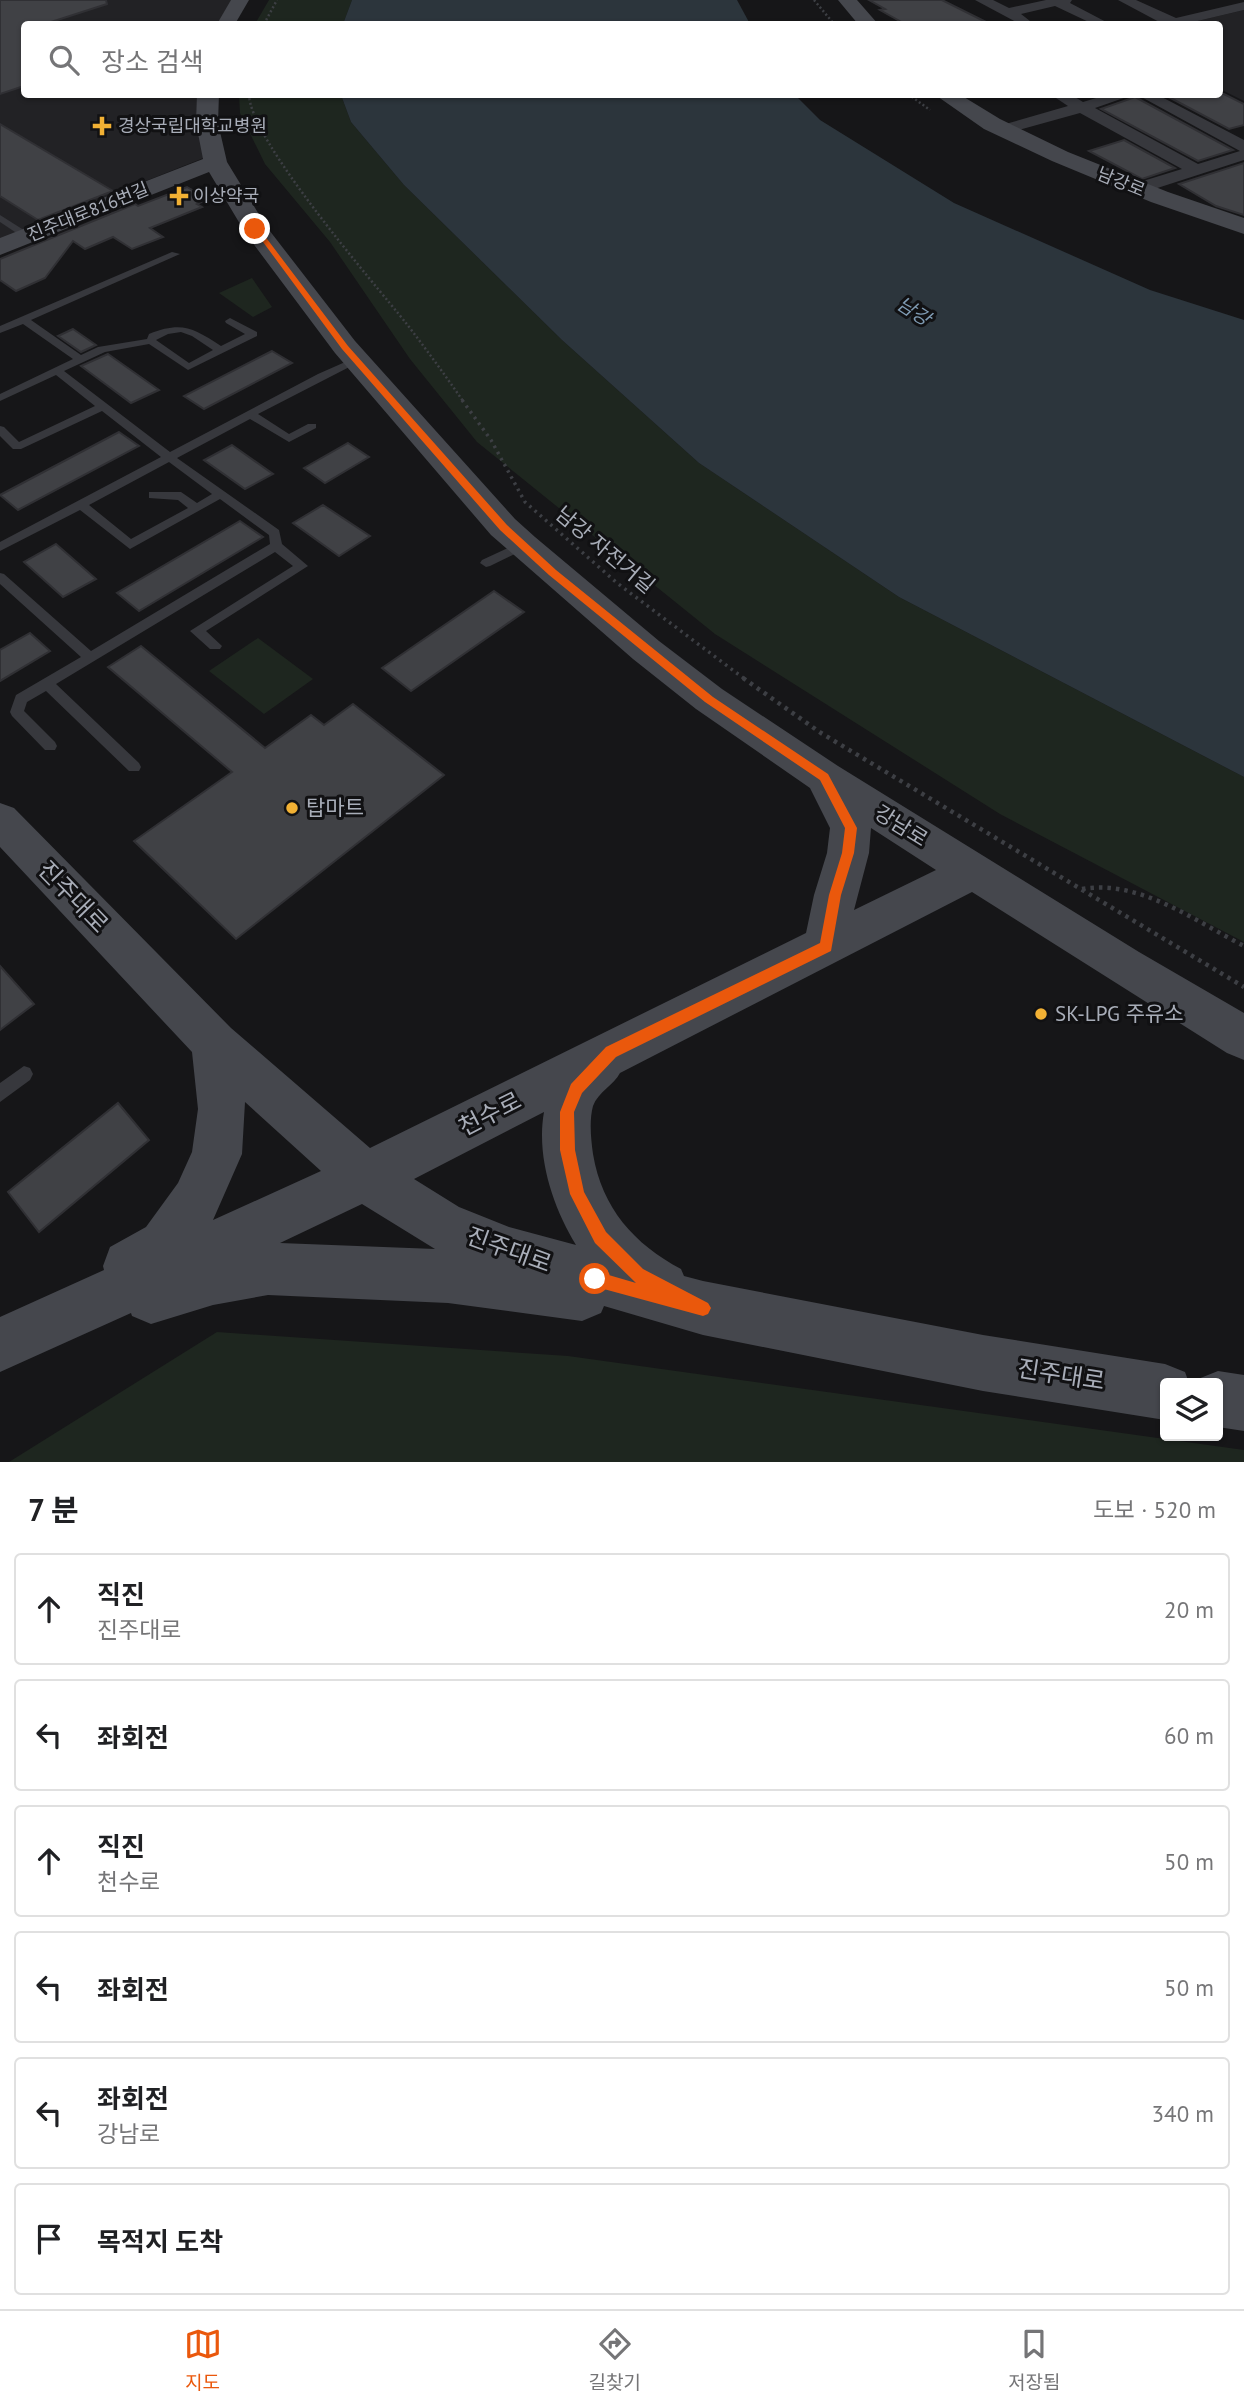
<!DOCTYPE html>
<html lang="ko">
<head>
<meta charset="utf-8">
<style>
	body { margin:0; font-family:"PT Sans","Noto Sans KR",sans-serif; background:#f6f6f6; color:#202124 }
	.controls { position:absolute; right:21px; bottom:21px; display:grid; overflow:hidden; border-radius:7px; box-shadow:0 2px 5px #0004 }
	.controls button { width:63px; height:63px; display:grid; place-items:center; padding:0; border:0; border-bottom:2px solid #e0e0e0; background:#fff; color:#202124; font:35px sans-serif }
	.stop { position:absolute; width:21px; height:21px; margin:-16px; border:5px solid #ea580c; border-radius:50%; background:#fff }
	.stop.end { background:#ea580c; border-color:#fff; box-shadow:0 2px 7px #0008 }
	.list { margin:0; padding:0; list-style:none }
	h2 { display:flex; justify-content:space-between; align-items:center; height:91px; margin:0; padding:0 28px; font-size:30px }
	h2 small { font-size:23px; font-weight:400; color:#757577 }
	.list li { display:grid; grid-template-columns:46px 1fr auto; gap:21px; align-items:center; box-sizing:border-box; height:112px; margin:0 14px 14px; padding:0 14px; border:2px solid #e0e0e0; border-radius:7px }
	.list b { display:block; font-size:26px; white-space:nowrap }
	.list p { margin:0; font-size:23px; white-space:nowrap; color:#757577 }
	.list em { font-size:23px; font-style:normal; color:#757577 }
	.icon { flex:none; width:38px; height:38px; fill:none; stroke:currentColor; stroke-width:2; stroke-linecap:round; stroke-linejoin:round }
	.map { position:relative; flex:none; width:1244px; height:1462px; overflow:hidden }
	.search { position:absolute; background:#fff; box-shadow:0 2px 5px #0004; left:21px; right:21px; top:21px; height:77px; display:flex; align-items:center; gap:18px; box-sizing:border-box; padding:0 24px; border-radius:7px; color:#757577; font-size:26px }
	.sheet { height:847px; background:#fff }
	nav { display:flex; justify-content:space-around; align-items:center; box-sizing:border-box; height:98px; border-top:2px solid #e0e0e0; background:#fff; font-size:19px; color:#757577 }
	nav a { display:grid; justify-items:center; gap:4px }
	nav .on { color:#ea580c }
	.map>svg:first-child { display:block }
	.built { fill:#222225 }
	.green { fill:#1e261f }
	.water { fill:#2c353c }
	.building { fill:#404145; stroke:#303034; stroke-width:2 }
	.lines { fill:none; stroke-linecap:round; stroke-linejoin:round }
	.path-far2 { stroke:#3d3f44; stroke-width:2.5; stroke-dasharray:2 2.5; stroke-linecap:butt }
	.path-far1 { stroke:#3d3f44; stroke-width:3.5; stroke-dasharray:2.5 4.5; stroke-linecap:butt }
	.path { stroke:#3d3f44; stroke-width:4.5; stroke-dasharray:3.5 5; stroke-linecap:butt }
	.lane { fill:#37383d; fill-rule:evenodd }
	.street { fill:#37383d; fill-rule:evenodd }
	.secondary { fill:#45474d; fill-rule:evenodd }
	.route { fill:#ea580c }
	.poi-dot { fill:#f2b134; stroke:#111113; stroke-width:2.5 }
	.labels { text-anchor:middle; stroke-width:6; stroke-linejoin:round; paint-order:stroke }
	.far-poi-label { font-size:18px; fill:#a8adb8; stroke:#111113; text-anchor:start }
	.far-street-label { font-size:18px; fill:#a8adb8; stroke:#111113 }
	.far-water-label { font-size:19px; font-style:italic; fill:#7f9bb3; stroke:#111113 }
	.street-label { font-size:21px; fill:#a8adb8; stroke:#111113 }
	.poi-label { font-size:21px; fill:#a8adb8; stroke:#111113; text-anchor:start }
	.near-street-label { font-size:24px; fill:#a8adb8; stroke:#111113 }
</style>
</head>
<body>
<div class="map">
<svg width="1244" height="1462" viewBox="0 0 1244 1462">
	<rect width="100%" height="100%" fill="#161618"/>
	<g class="built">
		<polygon points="0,0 234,0 219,24 24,24 24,94 201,95 206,157 0,239"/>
		<polygon points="1244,10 1244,101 1220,89 1220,24 1185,24"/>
	</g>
	<g class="green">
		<polygon points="269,0 352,0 343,24 255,24"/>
		<polygon points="239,95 341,95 351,122 404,185 562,340 699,463 899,597 1244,777 1244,942 1000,814 715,634 477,442 410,359 330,242 265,164 240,113"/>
		<polygon points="252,278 272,307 253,317 219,293"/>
		<polygon points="258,638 313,679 264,714 209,671"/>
		<polygon points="217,1332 568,1356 1244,1450 1244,1462 9,1462"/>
	</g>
	<g class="water">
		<polygon points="352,0 737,0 750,24 343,24"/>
		<polygon points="341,95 795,95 820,120 954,203 1150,290 1244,320 1244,777 899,597 699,463 562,340 404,185 351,122"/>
	</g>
	<g class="building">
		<polygon points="0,0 106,0 107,4 45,24 24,24 24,86 0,94"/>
		<polygon points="869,0 942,0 990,24 905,24 880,10 885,9"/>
		<polygon points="1163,94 1224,94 1244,104 1244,125 1229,129"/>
		<polygon points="1135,97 1233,150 1198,161 1101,109"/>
		<polygon points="0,124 113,191 38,220 0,196"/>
		<polygon points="1124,140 1175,168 1142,179 1089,151"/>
		<polygon points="1244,163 1244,215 1216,206 1179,184"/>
		<polygon points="187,187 208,199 197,204 202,207 150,228 163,237 132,249 113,237 85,249 73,241 45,278 16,291 0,280 0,259 135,204 138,206"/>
		<polygon points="73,329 96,345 81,352 58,336"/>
		<polygon points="272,351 292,363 204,409 184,396"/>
		<polygon points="108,354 159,390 131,403 81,366"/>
		<polygon points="119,432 139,446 18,510 0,495"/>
		<polygon points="348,443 369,457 325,483 304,468"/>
		<polygon points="232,445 273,474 245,489 204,460"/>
		<polygon points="323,505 370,536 339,556 293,523"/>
		<polygon points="240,521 263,537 139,611 117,593"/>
		<polygon points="56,544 96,579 63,597 24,562"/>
		<polygon points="494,591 524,612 411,691 382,668"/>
		<polygon points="30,633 50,651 0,681 0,650"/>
		<polygon points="141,646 265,748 311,715 324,725 353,704 444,775 236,939 134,841 232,772 108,667"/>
		<polygon points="0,966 34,1004 0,1030"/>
		<polygon points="118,1103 149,1140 39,1232 8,1192"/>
	</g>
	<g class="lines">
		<g class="path-far2">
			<polyline points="814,0 834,24"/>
			<polyline points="264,24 277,0"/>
			<path d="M 249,94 C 249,139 373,282 406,323 C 426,349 445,375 463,401"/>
			<polyline points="908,94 930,110"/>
		</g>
		<polyline class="path-far1" points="462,400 491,440 525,502 617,583 746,680"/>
		<g class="path">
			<polyline points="743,678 821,733 1244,987"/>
			<path d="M 1082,889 C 1139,879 1195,921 1244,946"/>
		</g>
		<g class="lane">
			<polygon points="0,215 30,234 30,238 24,238 0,222"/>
			<path d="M 172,252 L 180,254 L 31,320 L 81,355 L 98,347 L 147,339 L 149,334 C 182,321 193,328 221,346 L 245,334 L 226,323 L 225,321 L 230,318 L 257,332 L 257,336 L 188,370 L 149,344 L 105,352 L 64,371 L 170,452 L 318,374 L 352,359 L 356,358 L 361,361 L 258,414 L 289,434 L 308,424 L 316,424 L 316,428 L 289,442 L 250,419 L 177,458 L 279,530 L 282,544 L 308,566 L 206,631 L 222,646 L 220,649 L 210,649 L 190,631 L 293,566 L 275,552 L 56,684 L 139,763 L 141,767 L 139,771 L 129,771 L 46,691 L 27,702 L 24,711 L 55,742 L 57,746 L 55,750 L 45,750 L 12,716 L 10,712 L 16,695 L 81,657 L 0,584 L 0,573 L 4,574 L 91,651 L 270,544 L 269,535 L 220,499 L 130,549 L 80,510 L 0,551 L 0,542 L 161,457 L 102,411 L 21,449 L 13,449 L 0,436 L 0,426 L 4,427 L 19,442 L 95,406 L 56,375 L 0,401 L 0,394 L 73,359 L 23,324 L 0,333 L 0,326 ZM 181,332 L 192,336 L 213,350 L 189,363 L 156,340 L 168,334 ZM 169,462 L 212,494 L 197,503 L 181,492 L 149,492 L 149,498 L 178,500 L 188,508 L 131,539 L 89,505 Z"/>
			<polygon points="523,541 527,542 529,545 527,548 490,566 486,567 480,563 482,560"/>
			<polygon points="24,1066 30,1068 33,1074 30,1080 0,1102 0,1083"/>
		</g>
		<g class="street">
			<polygon points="975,0 993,0 1009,8 1046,0 1072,0 1070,3 1110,24 1093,24 1055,6 1021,14 1030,21 1028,24 1020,24"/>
			<polygon points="1118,0 1136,0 1176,18 1244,2 1244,10 1185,24 1163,24"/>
			<polygon points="1050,94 1070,94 1083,102 1109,94 1135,94 1095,108 1198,164 1240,151 1136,94 1156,94 1244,140 1244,160 1142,193 1130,193 1127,189 1130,185 1182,169 1080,113 1001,135 993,130 995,127 1068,106"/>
		</g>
		<g class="secondary">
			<polygon points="231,0 249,0 235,24 217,24"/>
			<polygon points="838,0 857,0 878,24 858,24"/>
			<path d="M 197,94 L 219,94 L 218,123 L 227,162 L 266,226 L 355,341 L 515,519 L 535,537 L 659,641 L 722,689 L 838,766 L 1139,952 L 1244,1013 L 1244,1060 L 1227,1053 L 972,892 L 620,1073 C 614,1085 598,1092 593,1106 C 589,1121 591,1139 593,1154 C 602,1208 634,1244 681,1269 L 684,1276 L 703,1281 L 983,1335 L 1165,1364 L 1185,1372 L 1189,1383 L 1165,1383 L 1165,1420 L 983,1391 L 703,1335 L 604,1306 L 601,1313 L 582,1321 L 448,1303 L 268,1295 L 213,1305 L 151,1324 L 132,1316 L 131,1313 L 0,1372 L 0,1317 L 104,1270 L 103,1266 L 110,1247 L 146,1227 L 178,1183 L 192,1152 L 198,1109 L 192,1052 L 0,847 L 0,803 L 14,808 L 231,1028 L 370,1148 L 806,933 L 814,895 L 827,853 L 830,828 L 810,788 L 696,709 L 633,659 L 491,535 L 335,353 L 246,234 L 209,172 L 0,255 L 0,238 L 203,159 L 196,123 ZM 871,828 L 936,870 L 854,910 L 869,853 ZM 245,1102 L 321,1171 L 213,1220 L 242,1154 ZM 544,1112 C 536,1157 553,1207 576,1245 L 509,1227 L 459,1207 L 414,1179 ZM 362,1204 L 435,1249 L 280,1243 Z"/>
			<polygon points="934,94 959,94 1000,119 1068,152 1168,192 1244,218 1244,234 1151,202 1052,161 984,129"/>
			<polygon points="1218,1371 1244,1375 1244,1431 1218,1427 1218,1383 1196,1383 1198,1379"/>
		</g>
	</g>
	<polygon class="route" points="252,227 258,227 348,346 507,525 556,570 713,697 828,774 857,828 854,853 841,895 831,951 616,1057 582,1093 574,1112 575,1150 584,1192 606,1232 643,1269 708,1303 711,1308 708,1314 703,1316 589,1285 587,1279 589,1274 595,1271 636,1283 595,1243 570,1194 560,1150 560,1112 571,1084 606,1047 820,943 829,895 842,853 845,828 820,780 705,702 549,575 500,530 342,349"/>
	<g class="poi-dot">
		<path d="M98.5 115.5h7v7h7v7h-7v7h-7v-7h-7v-7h7z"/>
		<path d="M175.5 185.5h7v7h7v7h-7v7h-7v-7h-7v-7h7z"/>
		<circle cx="292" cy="808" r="7"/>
		<circle cx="1041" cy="1014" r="7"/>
	</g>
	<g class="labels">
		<g class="far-poi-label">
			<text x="118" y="132">경상국립대학교병원</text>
			<text x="193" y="202">이상약국</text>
		</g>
		<g class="far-street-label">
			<text transform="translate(1121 182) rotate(22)" y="6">남강로</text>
			<text transform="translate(88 212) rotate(-22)" y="6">진주대로816번길</text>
		</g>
		<g class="far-water-label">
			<text transform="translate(914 311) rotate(33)" y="7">남강</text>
		</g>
		<g class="street-label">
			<text transform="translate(605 550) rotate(40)" y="7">남강 자전거길</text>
			<text transform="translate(901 826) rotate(32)" y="7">강남로</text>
		</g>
		<g class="poi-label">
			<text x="306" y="815">탑마트</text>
			<text x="1055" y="1021">SK-LPG 주유소</text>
		</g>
		<g class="near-street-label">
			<text transform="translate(73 897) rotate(46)" y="8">진주대로</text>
			<text transform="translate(490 1114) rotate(-27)" y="8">천수로</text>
			<text transform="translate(509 1250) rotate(20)" y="8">진주대로</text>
			<text transform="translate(1061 1375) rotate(9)" y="8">진주대로</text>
		</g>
	</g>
</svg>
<div class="controls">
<button><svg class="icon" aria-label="layers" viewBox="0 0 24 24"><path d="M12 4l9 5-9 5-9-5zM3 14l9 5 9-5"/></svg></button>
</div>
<div class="stop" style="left:595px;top:1279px"></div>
<div class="stop end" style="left:255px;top:229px"></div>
<div class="search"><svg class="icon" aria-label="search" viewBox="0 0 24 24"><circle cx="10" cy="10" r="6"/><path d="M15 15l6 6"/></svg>장소 검색</div>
</div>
<section class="sheet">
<h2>7 분<small>도보 · 520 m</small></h2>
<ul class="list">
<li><svg class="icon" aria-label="ahead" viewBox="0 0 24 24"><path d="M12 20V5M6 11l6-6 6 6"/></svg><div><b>직진</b><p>진주대로</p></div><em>20 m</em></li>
<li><svg class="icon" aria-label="left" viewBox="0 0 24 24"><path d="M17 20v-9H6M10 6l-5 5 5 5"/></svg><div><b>좌회전</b></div><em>60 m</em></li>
<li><svg class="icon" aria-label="ahead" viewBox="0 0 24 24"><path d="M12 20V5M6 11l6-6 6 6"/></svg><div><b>직진</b><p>천수로</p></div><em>50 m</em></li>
<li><svg class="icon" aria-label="left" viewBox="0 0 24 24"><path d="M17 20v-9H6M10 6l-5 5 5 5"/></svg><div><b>좌회전</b></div><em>50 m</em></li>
<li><svg class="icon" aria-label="left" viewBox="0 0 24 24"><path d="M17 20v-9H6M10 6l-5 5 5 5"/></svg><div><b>좌회전</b><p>강남로</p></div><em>340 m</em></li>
<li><svg class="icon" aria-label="arrive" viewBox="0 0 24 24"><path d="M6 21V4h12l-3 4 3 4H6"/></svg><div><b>목적지 도착</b></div></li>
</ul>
</section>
<nav>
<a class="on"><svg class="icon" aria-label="map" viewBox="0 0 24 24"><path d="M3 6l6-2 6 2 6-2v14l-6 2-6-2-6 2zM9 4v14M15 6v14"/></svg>지도</a>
<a><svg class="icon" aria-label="directions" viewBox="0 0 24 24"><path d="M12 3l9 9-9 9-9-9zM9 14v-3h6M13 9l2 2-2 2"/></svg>길찾기</a>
<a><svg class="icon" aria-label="saved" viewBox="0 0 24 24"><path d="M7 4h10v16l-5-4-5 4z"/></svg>저장됨</a>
</nav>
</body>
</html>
